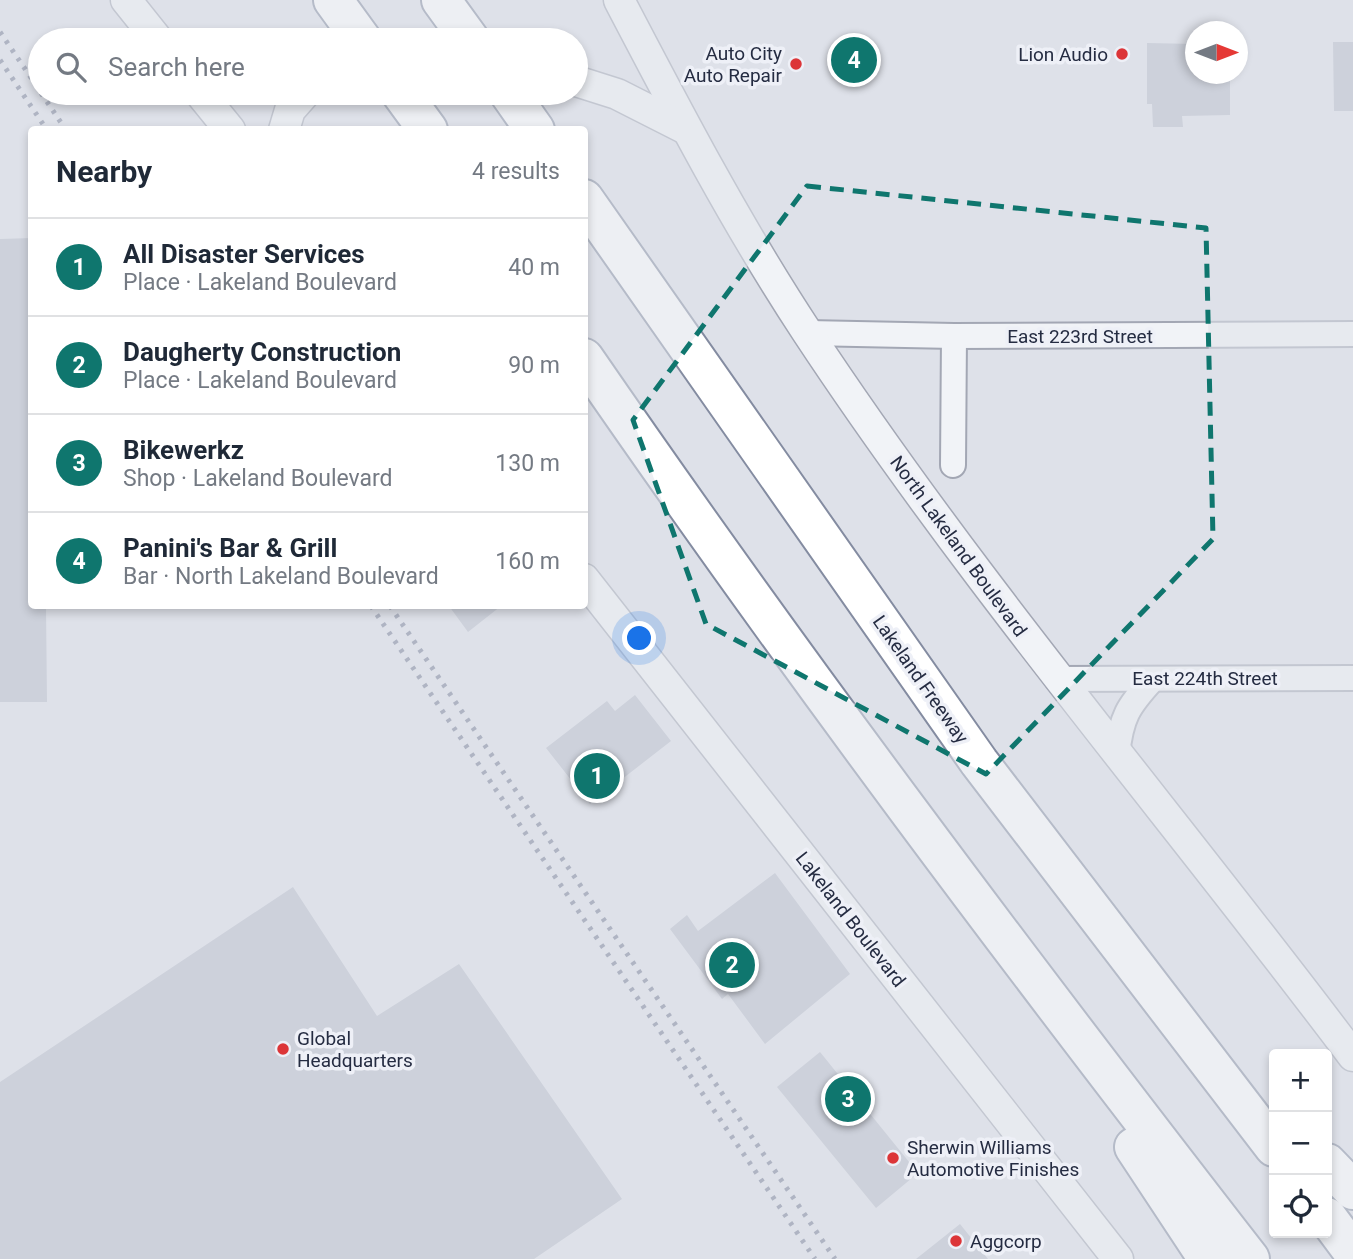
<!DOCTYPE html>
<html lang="en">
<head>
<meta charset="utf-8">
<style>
	body { margin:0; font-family:Roboto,sans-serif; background:#f6f6f7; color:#1f2937 }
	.controls { position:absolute; right:21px; bottom:21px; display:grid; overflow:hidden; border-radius:7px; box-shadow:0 4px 10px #0003 }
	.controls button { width:63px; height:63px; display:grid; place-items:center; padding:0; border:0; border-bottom:2px solid #e0e1e3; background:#fff; color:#1f2937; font:35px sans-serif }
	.compass { position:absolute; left:1185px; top:21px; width:63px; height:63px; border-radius:50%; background:#fff; box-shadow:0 4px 10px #0003; rotate:90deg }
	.you { position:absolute; left:640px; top:639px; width:24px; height:24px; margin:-18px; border:5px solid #fff; border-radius:50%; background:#1a73e8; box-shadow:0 0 0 10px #1a73e833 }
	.badge { display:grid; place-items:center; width:46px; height:46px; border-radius:50%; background:#0f766e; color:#fff; font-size:23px; font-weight:700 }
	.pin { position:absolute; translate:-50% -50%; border:4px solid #fff; box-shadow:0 2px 7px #0006 }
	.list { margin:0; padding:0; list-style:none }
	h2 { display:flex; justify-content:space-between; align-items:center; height:91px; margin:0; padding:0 28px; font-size:30px }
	h2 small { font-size:23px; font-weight:400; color:#747a83 }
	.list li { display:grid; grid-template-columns:46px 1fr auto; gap:21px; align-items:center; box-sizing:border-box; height:98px; padding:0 28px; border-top:2px solid #e0e1e3 }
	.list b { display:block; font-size:26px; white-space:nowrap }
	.list p { margin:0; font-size:23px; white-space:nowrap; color:#747a83 }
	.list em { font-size:23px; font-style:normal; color:#747a83 }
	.icon { flex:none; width:38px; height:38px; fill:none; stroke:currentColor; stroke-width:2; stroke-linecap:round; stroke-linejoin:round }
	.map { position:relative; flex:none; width:1353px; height:1259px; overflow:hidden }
	.search { position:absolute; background:#fff; box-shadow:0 4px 10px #0003; left:28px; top:28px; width:560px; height:77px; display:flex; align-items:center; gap:18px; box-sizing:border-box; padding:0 24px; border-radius:38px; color:#747a83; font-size:26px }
	.panel { position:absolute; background:#fff; box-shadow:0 4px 10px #0003; left:28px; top:126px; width:560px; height:483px; border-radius:7px }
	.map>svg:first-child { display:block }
	.building { fill:#b8bcca }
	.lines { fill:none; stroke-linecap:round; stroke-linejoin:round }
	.minor-casing { stroke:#a3a7b4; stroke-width:28 }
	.tertiary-casing { stroke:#a3a7b4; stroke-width:33 }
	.motorway-casing { stroke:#848ca1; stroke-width:42 }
	.minor { stroke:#f1f3f7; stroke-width:24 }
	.tertiary { stroke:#f1f3f7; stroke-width:30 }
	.motorway { stroke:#fff; stroke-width:38 }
	.rail { stroke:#767d95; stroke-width:5; stroke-dasharray:3.5 7; stroke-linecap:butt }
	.marked { fill:none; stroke:#0f766e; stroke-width:5; stroke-dasharray:14 9; stroke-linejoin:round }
	.poi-dot { fill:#dc3538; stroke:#eef0f7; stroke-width:2.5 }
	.labels { text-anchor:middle; stroke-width:7; stroke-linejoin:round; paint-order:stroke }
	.poi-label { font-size:19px; fill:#252c42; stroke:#eef0f7; text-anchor:start }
	.street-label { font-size:19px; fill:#252c42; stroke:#eef0f7 }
</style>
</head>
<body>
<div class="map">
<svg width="1353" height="1259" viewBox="0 0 1353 1259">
	<rect width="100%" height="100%" fill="#dee1e9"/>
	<g class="building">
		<polygon points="1333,42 1353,42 1353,111 1334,111"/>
		<polygon points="1147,43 1195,44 1195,74 1230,74 1230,115 1182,116 1183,127 1153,127 1152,104 1147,104"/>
		<polygon points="32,238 32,606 46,606 47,702 0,702 0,239"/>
		<polygon points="449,606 501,606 468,632"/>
		<polygon points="635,695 671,741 590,804 546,748 607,701 615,711"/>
		<polygon points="775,873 850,974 765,1044 728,994 722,999 670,929 687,915 698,931"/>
		<polygon points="293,887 377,1016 459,964 622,1199 534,1259 0,1259 0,1082"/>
		<polygon points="820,1052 918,1173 876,1208 777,1087"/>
		<polygon points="960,1224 988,1259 916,1259"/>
	</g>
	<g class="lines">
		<g class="minor-casing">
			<g id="minor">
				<polyline points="808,333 954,336 1353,334"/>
				<polyline points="953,465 954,336"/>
				<polyline points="1057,679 1353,678"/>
				<path d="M 1117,755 C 1121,717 1128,706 1153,679"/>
			</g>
		</g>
		<g class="tertiary-casing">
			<g id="tertiary">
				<polyline points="126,0 158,40"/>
				<path d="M 619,0 C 678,113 737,226 807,332 C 974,585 1171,814 1353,1056"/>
				<polyline points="576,81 617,94 686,129"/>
				<polyline points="200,93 230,130"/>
				<polyline points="284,130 290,110 305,93"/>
				<polyline points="584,579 1118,1259"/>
			</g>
		</g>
		<g class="motorway-casing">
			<g id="motorway">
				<polyline points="333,0 362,40"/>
				<polyline points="441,0 470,40"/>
				<polyline points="401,93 428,130"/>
				<polyline points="509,93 535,130"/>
				<polyline points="584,199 979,762 1274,1147"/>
				<path d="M 584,358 C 796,666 1021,964 1250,1259"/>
				<polyline points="1134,1147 1208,1259"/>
				<polyline points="1327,1163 1353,1190"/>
				<polyline points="1327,1217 1353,1252"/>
			</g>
		</g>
		<use href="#minor" class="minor"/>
		<use href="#tertiary" class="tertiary"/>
		<use href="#motorway" class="motorway"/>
		<g class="rail">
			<polyline points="0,32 40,91"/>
			<polyline points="0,60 47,130"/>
			<polyline points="41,93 66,130"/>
			<polyline points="371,606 815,1259"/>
			<polyline points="390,606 835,1259"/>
		</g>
	</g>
	<path d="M0 0H1353V1259H0ZM 807,186 L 1206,228 L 1213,539 L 986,774 L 706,624 L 633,420 Z" fill="#dee1e9" fill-opacity=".55" fill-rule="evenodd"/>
	<path class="marked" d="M 807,186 L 1206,228 L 1213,539 L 986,774 L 706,624 L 633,420 Z"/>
	<g class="poi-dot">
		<circle cx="1122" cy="54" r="7"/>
		<circle cx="796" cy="64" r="7"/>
		<circle cx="283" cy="1049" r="7"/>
		<circle cx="893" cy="1158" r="7"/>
		<circle cx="956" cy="1241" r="7"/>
	</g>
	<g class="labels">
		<g class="poi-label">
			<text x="782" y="60" text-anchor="end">Auto City<tspan x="782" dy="22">Auto Repair</tspan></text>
			<text x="1108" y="61" text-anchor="end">Lion Audio</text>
			<text x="297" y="1045">Global<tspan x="297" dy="22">Headquarters</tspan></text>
			<text x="907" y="1154">Sherwin Williams<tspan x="907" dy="22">Automotive Finishes</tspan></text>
			<text x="970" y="1248">Aggcorp</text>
		</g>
		<g class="street-label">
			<text x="1080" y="343">East 223rd Street</text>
			<text transform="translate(959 546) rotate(54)" y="7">North Lakeland Boulevard</text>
			<text x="1205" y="685">East 224th Street</text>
			<text transform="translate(921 679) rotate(55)" y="7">Lakeland Freeway</text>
			<text transform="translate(851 919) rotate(52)" y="7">Lakeland Boulevard</text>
		</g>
	</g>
</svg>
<div class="controls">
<button>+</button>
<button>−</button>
<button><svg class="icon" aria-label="locate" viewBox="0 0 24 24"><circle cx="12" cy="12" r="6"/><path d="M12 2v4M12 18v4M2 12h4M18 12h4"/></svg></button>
</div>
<svg class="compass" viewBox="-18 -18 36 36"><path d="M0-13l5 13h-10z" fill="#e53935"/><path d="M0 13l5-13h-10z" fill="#747a83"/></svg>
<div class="you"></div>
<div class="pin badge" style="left:597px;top:776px">1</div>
<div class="pin badge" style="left:732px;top:965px">2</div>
<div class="pin badge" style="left:848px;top:1099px">3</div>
<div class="pin badge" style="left:854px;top:60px">4</div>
<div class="search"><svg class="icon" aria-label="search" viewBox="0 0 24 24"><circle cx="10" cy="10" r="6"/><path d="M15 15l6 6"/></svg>Search here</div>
<section class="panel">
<h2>Nearby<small>4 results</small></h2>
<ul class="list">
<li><span class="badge">1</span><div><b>All Disaster Services</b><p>Place · Lakeland Boulevard</p></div><em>40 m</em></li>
<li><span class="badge">2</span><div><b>Daugherty Construction</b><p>Place · Lakeland Boulevard</p></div><em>90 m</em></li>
<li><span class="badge">3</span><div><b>Bikewerkz</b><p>Shop · Lakeland Boulevard</p></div><em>130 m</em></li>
<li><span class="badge">4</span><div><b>Panini's Bar &amp; Grill</b><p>Bar · North Lakeland Boulevard</p></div><em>160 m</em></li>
</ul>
</section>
</div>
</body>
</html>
